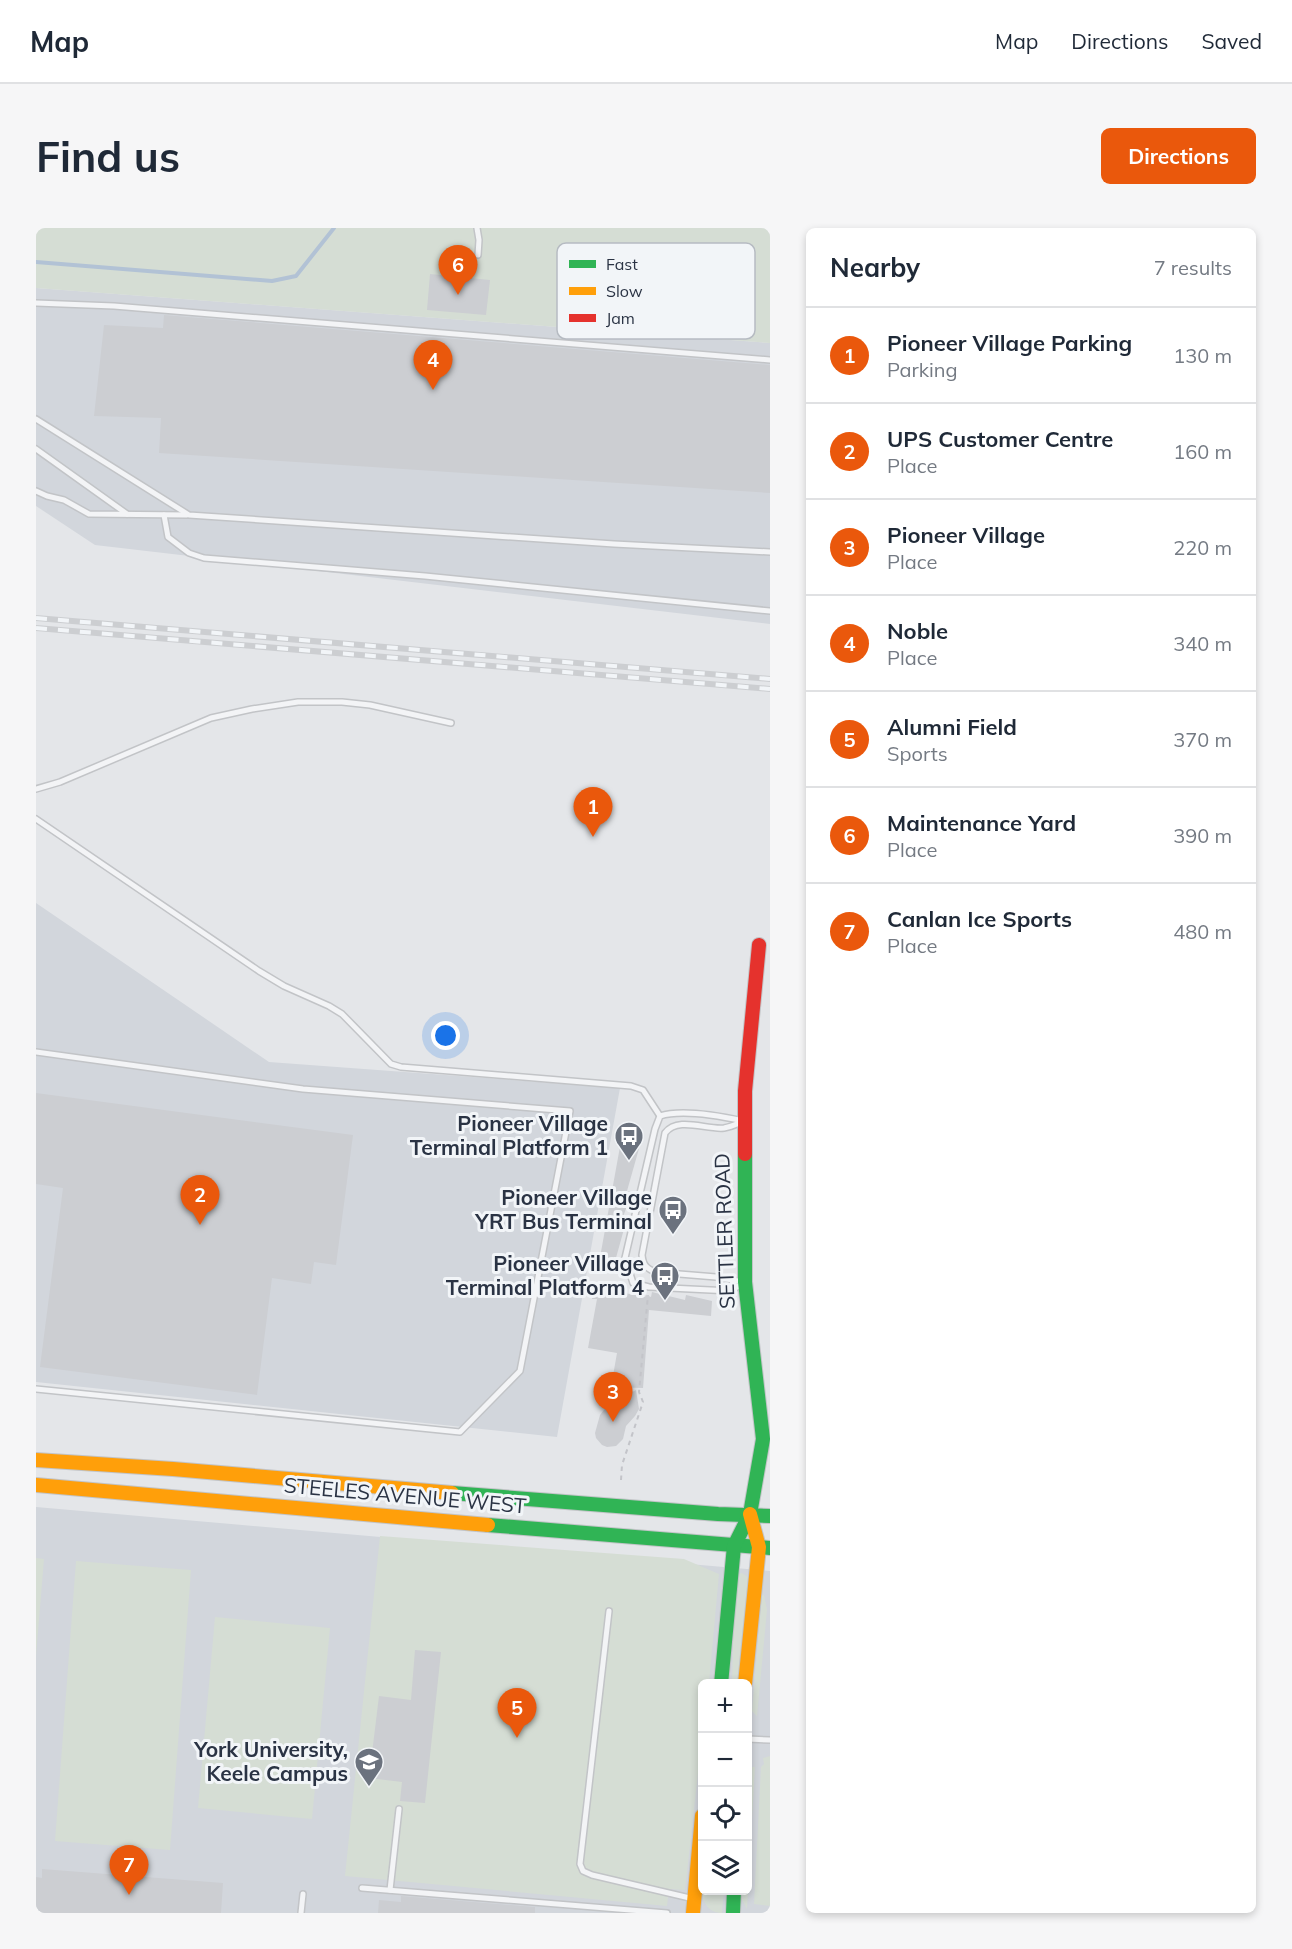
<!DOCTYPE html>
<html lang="en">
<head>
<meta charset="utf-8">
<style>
	body { margin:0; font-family:Mulish,sans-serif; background:#f6f6f7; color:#1f2937 }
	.controls { position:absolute; right:18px; bottom:18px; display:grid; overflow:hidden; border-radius:9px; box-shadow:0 3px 9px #0003 }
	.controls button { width:54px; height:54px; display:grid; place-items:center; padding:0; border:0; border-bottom:2px solid #e0e1e3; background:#fff; color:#1f2937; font:30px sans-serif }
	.you { position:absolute; left:410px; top:808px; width:21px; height:21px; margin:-15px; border:4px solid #fff; border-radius:50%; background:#1a73e8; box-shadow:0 0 0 9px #1a73e833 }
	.badge { display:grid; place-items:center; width:39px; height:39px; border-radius:50%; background:#ea580c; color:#fff; font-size:20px; font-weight:700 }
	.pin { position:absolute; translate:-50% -50px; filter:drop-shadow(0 2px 3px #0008) }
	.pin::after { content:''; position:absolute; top:32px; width:21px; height:18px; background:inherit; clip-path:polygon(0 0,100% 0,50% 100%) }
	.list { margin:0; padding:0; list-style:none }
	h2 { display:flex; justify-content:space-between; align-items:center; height:78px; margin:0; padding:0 24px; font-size:26px }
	h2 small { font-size:20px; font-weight:400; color:#747a83 }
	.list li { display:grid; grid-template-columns:39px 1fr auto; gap:18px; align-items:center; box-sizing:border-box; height:96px; padding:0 24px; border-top:2px solid #e0e1e3 }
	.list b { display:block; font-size:22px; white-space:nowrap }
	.list p { margin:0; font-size:20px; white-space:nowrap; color:#747a83 }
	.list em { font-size:20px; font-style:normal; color:#747a83 }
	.icon { flex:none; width:33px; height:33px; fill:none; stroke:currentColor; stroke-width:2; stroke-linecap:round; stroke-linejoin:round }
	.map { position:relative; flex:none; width:734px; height:1685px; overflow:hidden; border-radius:9px }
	header { display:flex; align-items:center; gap:36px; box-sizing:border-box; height:84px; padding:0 30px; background:#fff; border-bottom:2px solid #e0e1e3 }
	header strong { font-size:28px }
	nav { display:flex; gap:33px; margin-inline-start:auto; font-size:21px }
	.intro { display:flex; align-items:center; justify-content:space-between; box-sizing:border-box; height:144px; padding:0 36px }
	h1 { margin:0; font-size:42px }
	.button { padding:15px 27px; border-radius:9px; background:#ea580c; color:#fff; font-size:21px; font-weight:700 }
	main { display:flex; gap:36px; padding:0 36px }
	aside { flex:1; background:#fff; border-radius:9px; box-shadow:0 3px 9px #0003 }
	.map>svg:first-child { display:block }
	.built { fill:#d2d6dc; fill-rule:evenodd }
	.green { fill:#d5ddd4 }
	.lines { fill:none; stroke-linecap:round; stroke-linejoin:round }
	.stream { stroke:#b2c2d5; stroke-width:4 }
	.building { fill:#ccced2 }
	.lane-casing { stroke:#c2c4c7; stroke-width:8 }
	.fast-casing { stroke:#c2c4c7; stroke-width:16 }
	.slow-casing { stroke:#c2c4c7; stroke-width:16 }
	.jam-casing { stroke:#c2c4c7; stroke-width:16 }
	.path { stroke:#c3c4c9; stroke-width:2; stroke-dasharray:4.5 4.5; stroke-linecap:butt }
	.lane { stroke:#f3f4f6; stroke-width:5 }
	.fast { stroke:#30b455; stroke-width:14 }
	.slow { stroke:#ff9f0a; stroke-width:14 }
	.jam { stroke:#e5322d; stroke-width:14 }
	.rail-casing { stroke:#ccced1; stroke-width:6 }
	.rail { stroke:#f2f5f8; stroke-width:4; stroke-dasharray:11; stroke-linecap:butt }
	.labels { text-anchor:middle; stroke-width:6; stroke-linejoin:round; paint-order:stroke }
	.poi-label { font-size:21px; font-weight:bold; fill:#2a3344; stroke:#f2f5f8; text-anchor:end }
	.street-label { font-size:21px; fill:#2a3344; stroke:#f2f5f8 }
	.key { fill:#f2f5f8; stroke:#b6bbc2; stroke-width:1.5 }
	.key-label { font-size:16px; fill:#2a3344 }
</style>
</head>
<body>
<header>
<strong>Map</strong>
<nav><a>Map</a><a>Directions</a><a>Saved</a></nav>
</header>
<div class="intro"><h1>Find us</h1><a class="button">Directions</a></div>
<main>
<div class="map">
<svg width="734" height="1685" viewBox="0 0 734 1685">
	<rect width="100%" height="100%" fill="#e4e6e9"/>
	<g class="built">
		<polygon points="0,60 734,115 734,396 59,317 0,278"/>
		<polygon points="0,675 233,834 584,860 521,1209 0,1154"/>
		<path d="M 0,1279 L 734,1343 L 734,1685 L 0,1685 ZM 666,1456 L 712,1456 L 712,1662 L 666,1662 Z"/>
	</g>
	<g class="green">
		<polygon points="0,0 734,0 734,115 0,60"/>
		<polygon points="344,1308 648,1331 683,1346 673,1455 666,1456 666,1509 649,1662 633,1661 631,1678 309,1648"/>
		<polygon points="0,1330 8,1331 0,1428"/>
		<polygon points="40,1333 155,1342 134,1622 19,1613"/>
		<polygon points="706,1345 712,1349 703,1455 696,1456 698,1382 703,1346"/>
		<polygon points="726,1367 728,1367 731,1382 721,1488 716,1483"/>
		<polygon points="179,1389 294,1400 276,1591 162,1580"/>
		<polygon points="734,1528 734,1678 718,1676 725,1539 728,1536 727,1530"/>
		<polygon points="716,1539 719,1539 711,1681 705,1670 705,1663 712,1662 712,1547"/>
		<path d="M 666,1662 L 688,1663 L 686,1685 C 673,1685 666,1675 666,1662 Z"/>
	</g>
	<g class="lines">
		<polyline class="stream" points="0,34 236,53 260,48 298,0"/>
	</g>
	<g class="building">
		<polygon points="394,46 454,52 450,87 391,82"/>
		<polygon points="128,87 734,137 734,265 123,225 125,190 58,188 68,97 127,100"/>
		<polygon points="0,865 317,907 300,1037 278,1034 275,1056 236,1050 221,1167 4,1139 27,960 0,956"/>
		<polygon points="585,913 604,917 591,963 596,964 583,1000 588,1001 578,1037 563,1035"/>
		<polygon points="558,1059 609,1069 610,1067 615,1069 616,1064 649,1072 650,1067 676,1073 675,1088 613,1082 607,1160 575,1159 581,1125 552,1120 561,1071 556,1071"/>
		<polygon points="600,1162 603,1181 599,1188 590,1198 587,1211 580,1218 571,1219 566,1217 560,1210 559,1205 564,1187 572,1177"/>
		<polygon points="379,1422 405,1424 389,1575 364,1573 366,1554 333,1550 343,1468 375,1472"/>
		<polygon points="6,1641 187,1655 185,1685 0,1685 0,1649 6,1650"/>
		<polygon points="365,1668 499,1679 499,1685 342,1685 343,1672 365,1674"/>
	</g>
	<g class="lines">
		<g class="lane-casing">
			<g id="lane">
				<polyline points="441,0 443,12 442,27"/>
				<polyline points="0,75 78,78 734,132"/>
				<polyline points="0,191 153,287 578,316 734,324"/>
				<polyline points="0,221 91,286"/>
				<polyline points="0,263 11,268 28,272 53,286 151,287"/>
				<polyline points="128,287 132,309 153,325 168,330 389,348 734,383"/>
				<polyline points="0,561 24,554 175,490 216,481 262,474 306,474 334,477 415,495"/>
				<polyline points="0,591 223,743 248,758 293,778 306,786 355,836 365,839 595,858 607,862 624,888"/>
				<polyline points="0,824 267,861 534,883 484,1143 424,1204 0,1161"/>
				<path d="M 707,893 C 684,888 646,881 624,888 L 619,901 L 589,1030 L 597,1055 L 613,1059 L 695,1063 L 707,1055"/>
				<path d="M 706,894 C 701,896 694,899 688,900 C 670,902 642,888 629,905 L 606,1027 C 607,1037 610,1040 619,1044 L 680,1049 L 707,1054"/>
				<polyline points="573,1383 544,1636 547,1643 556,1647 658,1671"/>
				<polyline points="712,1511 734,1512"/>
				<polyline points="326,1660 631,1685"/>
				<polyline points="354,1662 363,1581"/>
				<polyline points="265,1685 267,1666"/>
			</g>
		</g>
		<g class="fast-casing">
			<g id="fast">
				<polyline points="416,1265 682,1286 734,1288"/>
				<polyline points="452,1297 734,1320"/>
				<polyline points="685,1456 698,1318 714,1286 727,1211 709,1054 709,926"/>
				<polyline points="697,1685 698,1662"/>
			</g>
		</g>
		<g class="slow-casing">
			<g id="slow">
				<polyline points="0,1232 137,1241 416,1265"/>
				<polyline points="0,1257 452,1297"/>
				<polyline points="709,1456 723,1319 714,1286"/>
				<polyline points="657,1685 666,1588"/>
			</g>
		</g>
		<g class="jam-casing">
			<polyline id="jam" points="709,926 709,863 723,717"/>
		</g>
		<polyline class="path" points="585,1252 586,1237 607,1174 603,1164 612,1067"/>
		<use href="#lane" class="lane"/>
		<use href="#fast" class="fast"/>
		<use href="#slow" class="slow"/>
		<use href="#jam" class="jam"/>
		<g class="rail-casing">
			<g id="rail">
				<polyline points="0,390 734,451"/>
				<polyline points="0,400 734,461"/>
			</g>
		</g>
		<use href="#rail" class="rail"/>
	</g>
	<defs>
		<g id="bus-pin" transform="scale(1.5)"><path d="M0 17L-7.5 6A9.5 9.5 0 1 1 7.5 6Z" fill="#6b727e" stroke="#f2f5f8"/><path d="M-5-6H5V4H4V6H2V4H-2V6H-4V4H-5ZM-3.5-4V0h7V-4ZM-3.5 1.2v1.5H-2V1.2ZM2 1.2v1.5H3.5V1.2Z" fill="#fff"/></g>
		<g id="university-pin" transform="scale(1.5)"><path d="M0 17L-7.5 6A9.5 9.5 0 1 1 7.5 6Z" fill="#6b727e" stroke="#f2f5f8"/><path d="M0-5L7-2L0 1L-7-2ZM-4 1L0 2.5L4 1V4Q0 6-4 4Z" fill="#fff"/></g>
	</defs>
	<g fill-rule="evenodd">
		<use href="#bus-pin" x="593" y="908"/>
		<use href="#bus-pin" x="637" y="982"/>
		<use href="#bus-pin" x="629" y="1048"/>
		<use href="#university-pin" x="333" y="1534"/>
	</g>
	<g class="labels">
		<g class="poi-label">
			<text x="572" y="903">Pioneer Village<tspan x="572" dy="24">Terminal Platform 1</tspan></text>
			<text x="616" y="977">Pioneer Village<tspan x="616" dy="24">YRT Bus Terminal</tspan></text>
			<text x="608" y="1043">Pioneer Village<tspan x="608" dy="24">Terminal Platform 4</tspan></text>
			<text x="312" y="1529">York University,<tspan x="312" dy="24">Keele Campus</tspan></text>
		</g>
		<g class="street-label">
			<text transform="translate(689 1003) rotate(-92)" y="7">SETTLER ROAD</text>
			<text transform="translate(369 1268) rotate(5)" y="7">STEELES AVENUE WEST</text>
		</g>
	</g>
	<rect x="521" y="15" width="198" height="96" rx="9" class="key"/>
	<rect x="533" y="32" width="27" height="8" fill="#30b455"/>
	<rect x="533" y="59" width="27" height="8" fill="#ff9f0a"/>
	<rect x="533" y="86" width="27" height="8" fill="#e5322d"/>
	<g class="key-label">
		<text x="570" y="42">Fast</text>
		<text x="570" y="69">Slow</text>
		<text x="570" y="96">Jam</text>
	</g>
</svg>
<div class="controls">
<button>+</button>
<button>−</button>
<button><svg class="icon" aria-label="locate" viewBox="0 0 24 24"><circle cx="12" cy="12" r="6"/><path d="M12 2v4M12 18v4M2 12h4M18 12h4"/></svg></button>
<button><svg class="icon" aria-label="layers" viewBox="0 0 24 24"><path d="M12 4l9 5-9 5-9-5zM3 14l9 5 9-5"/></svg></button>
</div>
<div class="you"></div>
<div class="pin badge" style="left:557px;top:609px">1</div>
<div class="pin badge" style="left:164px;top:997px">2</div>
<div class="pin badge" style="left:577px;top:1194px">3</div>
<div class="pin badge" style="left:397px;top:162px">4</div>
<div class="pin badge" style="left:481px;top:1510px">5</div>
<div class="pin badge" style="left:422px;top:67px">6</div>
<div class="pin badge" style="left:93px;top:1667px">7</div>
</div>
<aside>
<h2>Nearby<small>7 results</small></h2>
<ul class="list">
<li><span class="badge">1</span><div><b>Pioneer Village Parking</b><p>Parking</p></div><em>130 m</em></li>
<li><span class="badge">2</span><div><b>UPS Customer Centre</b><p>Place</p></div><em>160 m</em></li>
<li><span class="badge">3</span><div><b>Pioneer Village</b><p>Place</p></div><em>220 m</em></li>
<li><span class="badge">4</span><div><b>Noble</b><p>Place</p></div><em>340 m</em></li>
<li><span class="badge">5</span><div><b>Alumni Field</b><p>Sports</p></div><em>370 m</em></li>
<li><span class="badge">6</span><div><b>Maintenance Yard</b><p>Place</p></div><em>390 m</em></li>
<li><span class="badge">7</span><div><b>Canlan Ice Sports</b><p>Place</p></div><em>480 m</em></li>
</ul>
</aside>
</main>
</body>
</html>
